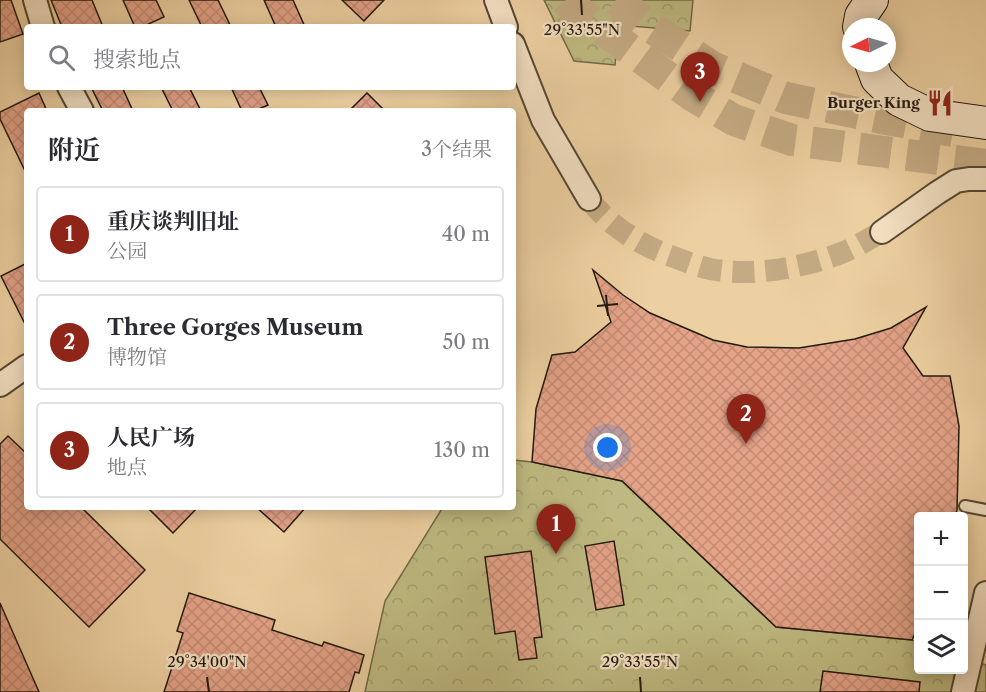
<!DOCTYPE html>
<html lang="zh">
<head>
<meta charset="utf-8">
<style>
	body { margin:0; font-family:"Libre Caslon Text","Noto Serif SC",serif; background:#f7f7f7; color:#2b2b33 }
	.controls { position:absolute; right:18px; bottom:18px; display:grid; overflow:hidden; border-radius:6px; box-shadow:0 3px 15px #0003 }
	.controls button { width:54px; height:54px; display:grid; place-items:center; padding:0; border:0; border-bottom:2px solid #e1e1e2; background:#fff; color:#2b2b33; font:30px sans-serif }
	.compass { position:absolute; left:842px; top:18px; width:54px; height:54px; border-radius:50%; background:#fff; box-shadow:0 3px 15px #0003; rotate:265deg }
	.you { position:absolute; left:608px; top:448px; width:21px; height:21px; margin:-15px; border:4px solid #fff; border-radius:50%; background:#1a73e8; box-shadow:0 0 0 9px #1a73e833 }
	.badge { display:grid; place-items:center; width:39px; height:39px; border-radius:50%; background:#8f2418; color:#fff; font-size:20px; font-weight:700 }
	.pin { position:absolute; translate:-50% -50px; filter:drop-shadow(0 2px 3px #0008) }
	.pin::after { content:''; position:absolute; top:32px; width:21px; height:18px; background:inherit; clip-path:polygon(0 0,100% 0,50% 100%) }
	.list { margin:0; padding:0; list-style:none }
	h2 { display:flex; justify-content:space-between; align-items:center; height:78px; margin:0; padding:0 24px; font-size:26px }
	h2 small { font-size:20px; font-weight:400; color:#7c7c81 }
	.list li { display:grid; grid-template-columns:39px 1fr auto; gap:18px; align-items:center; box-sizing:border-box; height:96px; margin:0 12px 12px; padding:0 12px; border:2px solid #e1e1e2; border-radius:6px }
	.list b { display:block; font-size:22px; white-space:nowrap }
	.list p { margin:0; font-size:20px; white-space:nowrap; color:#7c7c81 }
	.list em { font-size:20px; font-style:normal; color:#7c7c81 }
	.icon { flex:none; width:33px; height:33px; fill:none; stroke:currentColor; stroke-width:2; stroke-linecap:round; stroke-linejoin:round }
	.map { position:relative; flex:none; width:986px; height:692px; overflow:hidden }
	.search { position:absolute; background:#fff; box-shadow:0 3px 15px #0003; left:24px; top:24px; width:492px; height:66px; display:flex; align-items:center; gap:15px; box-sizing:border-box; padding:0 21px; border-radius:6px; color:#7c7c81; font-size:22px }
	.panel { position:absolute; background:#fff; box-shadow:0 3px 15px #0003; left:24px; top:108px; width:492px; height:402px; border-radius:6px }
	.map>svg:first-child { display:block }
	.forest { fill:url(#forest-crowns); stroke:#706948; stroke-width:1.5 }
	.building { fill:url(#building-cross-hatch); stroke:#221910; stroke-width:1.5 }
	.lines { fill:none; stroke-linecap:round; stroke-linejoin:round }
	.street-tunnel { stroke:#c4ab84; stroke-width:22; stroke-dasharray:22 11; stroke-linecap:butt }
	.secondary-tunnel { stroke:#c4ab84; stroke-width:32; stroke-dasharray:32 16; stroke-linecap:butt }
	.lane-casing { stroke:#554734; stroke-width:14 }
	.street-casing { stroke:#554734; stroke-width:26 }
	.secondary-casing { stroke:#221910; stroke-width:34 }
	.lane { stroke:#f3e0c2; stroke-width:10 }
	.street { stroke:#f3e0c2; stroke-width:22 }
	.secondary { stroke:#f3e0c2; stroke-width:32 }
	.ticks { fill:none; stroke:#221910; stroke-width:2 }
	.labels { text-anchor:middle; stroke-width:4.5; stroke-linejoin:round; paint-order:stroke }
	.poi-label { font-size:15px; font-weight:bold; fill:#221910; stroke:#f3e0c2; text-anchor:end }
	.ticks-label { font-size:15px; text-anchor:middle; fill:#221910; stroke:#f3e0c2; stroke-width:4.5; stroke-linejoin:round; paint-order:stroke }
</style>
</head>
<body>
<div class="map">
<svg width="986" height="692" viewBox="0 0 986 692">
	<defs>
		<pattern id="forest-crowns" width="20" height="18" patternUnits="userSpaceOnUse" patternTransform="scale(1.5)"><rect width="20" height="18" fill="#beb980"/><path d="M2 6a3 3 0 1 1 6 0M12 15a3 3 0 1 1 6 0" fill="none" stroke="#a39e6e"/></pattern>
		<pattern id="building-cross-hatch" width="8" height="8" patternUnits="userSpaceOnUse" patternTransform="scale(1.5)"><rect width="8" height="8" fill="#e4a287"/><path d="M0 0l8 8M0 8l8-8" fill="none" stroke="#c38b74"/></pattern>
	</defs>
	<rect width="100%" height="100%" fill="#edd0a1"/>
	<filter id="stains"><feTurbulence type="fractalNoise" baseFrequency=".00333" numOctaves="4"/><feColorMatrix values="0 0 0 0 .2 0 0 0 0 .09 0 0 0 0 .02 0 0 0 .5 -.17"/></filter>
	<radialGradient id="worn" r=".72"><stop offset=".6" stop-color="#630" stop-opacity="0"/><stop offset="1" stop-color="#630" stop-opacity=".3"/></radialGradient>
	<g class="forest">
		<polygon points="544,0 693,0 690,31 619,25 615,65 574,61"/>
		<polygon points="513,460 532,462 622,481 776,627 912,640 918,643 918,670 964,670 964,657 986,665 986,692 365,692 385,601 443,507 513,507"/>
	</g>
	<g class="building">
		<polygon points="0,0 11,0 23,34 0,42"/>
		<polygon points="51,0 92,0 103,27 62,27"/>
		<polygon points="123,0 156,0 164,17 142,27 135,27"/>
		<polygon points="189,0 218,0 231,27 202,27"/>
		<polygon points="264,0 293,0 305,27 276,27"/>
		<polygon points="342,0 384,0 364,21"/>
		<polygon points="91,87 122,87 133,111 103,111"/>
		<polygon points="161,87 189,87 201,111 173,111"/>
		<polygon points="231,87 259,87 268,105 254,111 242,111"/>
		<polygon points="39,93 47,111 27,111 27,175 0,119 0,112"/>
		<polygon points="367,93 385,111 349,111"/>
		<polygon points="27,263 27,328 1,276"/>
		<polygon points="593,270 623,295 650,313 713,340 747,347 799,348 855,339 891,328 926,307 903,348 923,376 950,376 959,426 957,510 955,516 918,516 918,627 912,640 776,627 622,481 532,462 536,409 552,355 575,352 611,322"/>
		<polygon points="8,436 27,454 27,507 81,507 145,570 89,627 0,539 0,444"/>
		<polygon points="147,507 198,507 173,533"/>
		<polygon points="256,507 306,507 284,532"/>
		<polygon points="614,541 624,605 596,610 585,546"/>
		<polygon points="531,551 542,637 534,638 537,658 519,660 515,631 495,634 485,557"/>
		<polygon points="189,593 275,620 272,630 322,646 324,642 364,655 359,673 355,672 349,692 164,692 183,633 177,631"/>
		<polygon points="0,603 39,692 0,692"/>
		<polygon points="823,671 920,682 919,692 820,692"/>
	</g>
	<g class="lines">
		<path class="street-tunnel" d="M 589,199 C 609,226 640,245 671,256 C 684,261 697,266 710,269 C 751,277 803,268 841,253 C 855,248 868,239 882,232"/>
		<g class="secondary-tunnel">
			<polyline points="566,0 571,6 693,96 734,120 792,140 986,165"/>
			<polyline points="616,0 648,25 712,67 786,98 886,119 953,131"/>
		</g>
		<g class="lane-casing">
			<polyline id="lane" points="965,506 986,510"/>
		</g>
		<g class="street-casing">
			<g id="street">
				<polyline points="35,0 43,27"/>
				<polyline points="496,0 506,27"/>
				<polyline points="513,44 543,120 589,199"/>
				<polyline points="69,87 82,111"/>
				<polyline points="882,232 937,193 956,181 969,179 986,179"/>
				<polyline points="0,385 27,366"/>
				<polyline points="963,692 986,593"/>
			</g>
		</g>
		<g class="secondary-casing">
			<g id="secondary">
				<polyline points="859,27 861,16 872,0"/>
				<polyline points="871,63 877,79 899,100 930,115 986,123"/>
			</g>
		</g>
		<use href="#lane" class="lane"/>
		<use href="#street" class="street"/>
		<use href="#secondary" class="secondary"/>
	</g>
	<path class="ticks" d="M 581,0 L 582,15M 606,295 L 608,316M 597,306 L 618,304M 207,677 L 209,692M 640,677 L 641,692"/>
	<defs>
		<g id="restaurant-bare" transform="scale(2.07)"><path d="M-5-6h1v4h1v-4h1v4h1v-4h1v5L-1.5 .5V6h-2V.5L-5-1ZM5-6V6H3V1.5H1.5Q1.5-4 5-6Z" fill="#8f2418" stroke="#f3e0c2" stroke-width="2.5" paint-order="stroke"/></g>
	</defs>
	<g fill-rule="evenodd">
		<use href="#restaurant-bare" x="940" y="103"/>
	</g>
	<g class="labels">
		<g class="poi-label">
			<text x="920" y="108">Burger King</text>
		</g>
	</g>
	<g class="ticks-label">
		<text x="582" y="35">29°33'55"N</text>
		<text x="207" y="667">29°34'00"N</text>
		<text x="640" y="667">29°33'55"N</text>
	</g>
	<rect width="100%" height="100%" filter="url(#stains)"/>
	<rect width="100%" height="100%" fill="url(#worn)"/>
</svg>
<div class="controls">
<button>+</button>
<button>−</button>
<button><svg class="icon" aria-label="layers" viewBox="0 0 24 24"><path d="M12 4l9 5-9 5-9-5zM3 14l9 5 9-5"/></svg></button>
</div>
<svg class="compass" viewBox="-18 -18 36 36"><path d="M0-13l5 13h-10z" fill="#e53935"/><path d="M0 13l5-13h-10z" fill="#7c7c81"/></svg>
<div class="you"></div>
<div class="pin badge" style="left:556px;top:554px">1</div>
<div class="pin badge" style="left:746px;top:444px">2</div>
<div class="pin badge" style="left:700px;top:102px">3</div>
<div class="search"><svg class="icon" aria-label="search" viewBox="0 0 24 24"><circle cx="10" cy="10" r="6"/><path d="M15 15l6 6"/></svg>搜索地点</div>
<section class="panel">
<h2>附近<small>3个结果</small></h2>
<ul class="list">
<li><span class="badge">1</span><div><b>重庆谈判旧址</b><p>公园</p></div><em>40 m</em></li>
<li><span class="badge">2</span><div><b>Three Gorges Museum</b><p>博物馆</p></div><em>50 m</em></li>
<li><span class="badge">3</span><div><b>人民广场</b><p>地点</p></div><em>130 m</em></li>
</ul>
</section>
</div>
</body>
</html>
